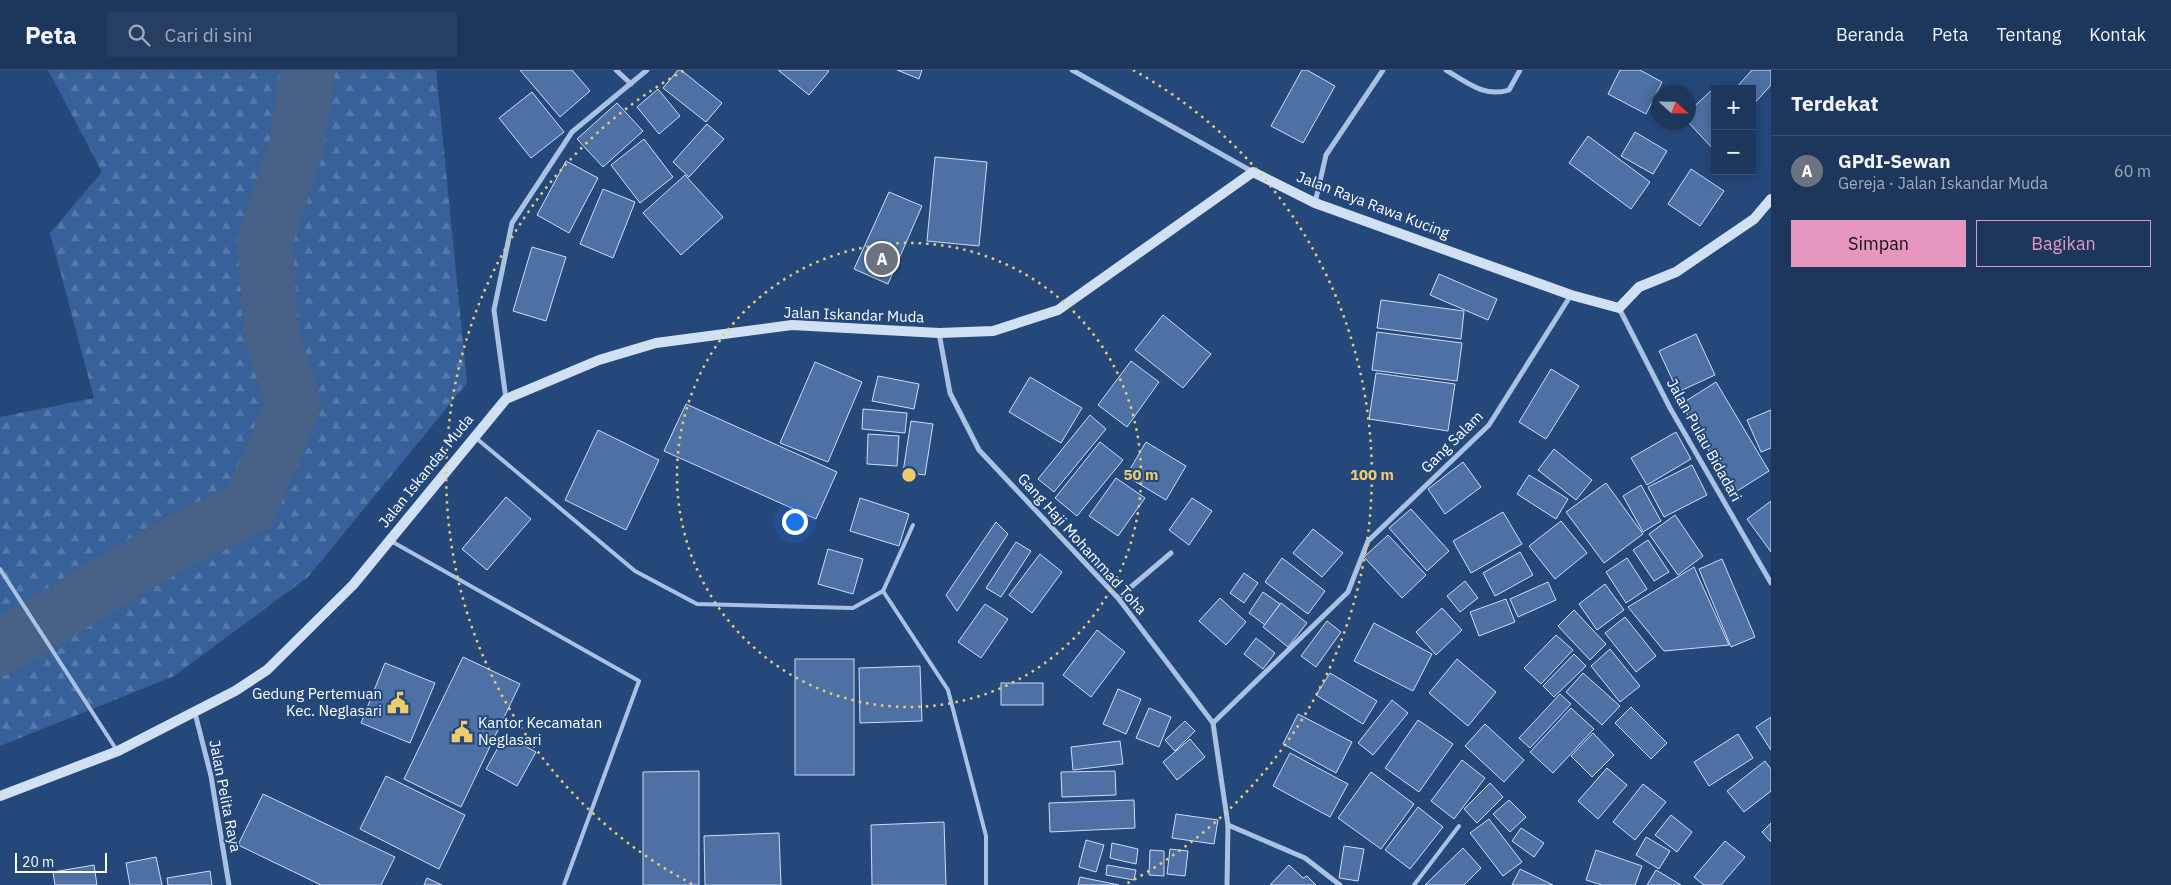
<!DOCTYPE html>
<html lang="id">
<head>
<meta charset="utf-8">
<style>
	body { margin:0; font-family:"IBM Plex Sans",sans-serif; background:#253e62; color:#f1f3f6 }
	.controls { position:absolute; right:15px; top:15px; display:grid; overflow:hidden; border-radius:0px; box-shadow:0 2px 12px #0003 }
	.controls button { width:45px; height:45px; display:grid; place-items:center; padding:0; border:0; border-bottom:1px solid #3a5072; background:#1c365c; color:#f1f3f6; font:25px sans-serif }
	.compass { position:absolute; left:1651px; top:15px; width:45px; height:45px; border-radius:50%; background:#1c365c; box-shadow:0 2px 12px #0003; rotate:112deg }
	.scale { position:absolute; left:15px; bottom:12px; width:92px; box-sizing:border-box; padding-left:5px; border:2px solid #fff; border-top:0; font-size:14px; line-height:18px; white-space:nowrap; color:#fff; -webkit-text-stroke:4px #25487b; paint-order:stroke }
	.you { position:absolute; left:794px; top:451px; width:18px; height:18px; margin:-12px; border:4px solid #fff; border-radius:50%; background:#1a73e8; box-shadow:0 0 0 8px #1a73e833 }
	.badge { display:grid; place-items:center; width:32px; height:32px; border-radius:50%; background:#e797bd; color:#fff; font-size:16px; font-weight:700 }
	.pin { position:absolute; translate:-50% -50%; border:2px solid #fff; box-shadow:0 1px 5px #0006 }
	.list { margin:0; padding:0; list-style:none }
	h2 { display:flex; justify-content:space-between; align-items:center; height:65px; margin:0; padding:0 20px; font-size:21px }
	h2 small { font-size:16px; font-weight:400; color:#a0abbb }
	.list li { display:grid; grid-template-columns:32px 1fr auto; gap:15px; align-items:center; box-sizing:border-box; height:70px; padding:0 20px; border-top:1px solid #3a5072 }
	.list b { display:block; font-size:19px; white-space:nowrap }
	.list p { margin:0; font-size:16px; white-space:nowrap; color:#a0abbb }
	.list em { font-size:16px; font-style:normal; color:#a0abbb }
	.actions { display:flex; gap:10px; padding:15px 20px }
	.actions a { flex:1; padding:11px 0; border:1px solid #e797bd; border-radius:0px; text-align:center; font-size:18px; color:#e797bd }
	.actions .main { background:#e797bd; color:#111 }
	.icon { flex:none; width:28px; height:28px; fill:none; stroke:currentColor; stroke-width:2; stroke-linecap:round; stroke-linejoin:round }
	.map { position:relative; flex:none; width:1771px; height:815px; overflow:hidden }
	header { display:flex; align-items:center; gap:30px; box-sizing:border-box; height:70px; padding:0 25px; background:#1c365c; border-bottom:1px solid #3a5072 }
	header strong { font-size:24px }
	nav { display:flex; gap:28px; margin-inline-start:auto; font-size:18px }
	.search { width:350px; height:45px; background:#253e62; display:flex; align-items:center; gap:12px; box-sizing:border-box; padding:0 18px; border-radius:0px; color:#a0abbb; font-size:19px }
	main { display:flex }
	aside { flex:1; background:#1c365c }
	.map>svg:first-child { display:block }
	.forest { fill:url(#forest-firs) }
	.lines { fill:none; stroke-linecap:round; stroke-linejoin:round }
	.river { stroke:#486287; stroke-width:55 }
	.building { fill:#4d71a4; stroke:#ccddf4 }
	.lane { stroke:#a9c2e4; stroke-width:4 }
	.street { stroke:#a9c2e4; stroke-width:5 }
	.secondary { stroke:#d2e0f4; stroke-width:10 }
	.ring { fill:none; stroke:#eecc6d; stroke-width:2.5; stroke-dasharray:2.5 5 }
	.labels { text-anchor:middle; stroke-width:4; stroke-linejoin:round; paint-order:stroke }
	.street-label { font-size:15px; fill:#fff; stroke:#25487b }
	.poi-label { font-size:15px; fill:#fff; stroke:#25487b; text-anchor:end }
	.centre { fill:#eecc6d; stroke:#25487b; stroke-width:2.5 }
	.ring-label { font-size:15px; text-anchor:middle; font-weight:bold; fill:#eecc6d; stroke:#25487b; stroke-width:4; stroke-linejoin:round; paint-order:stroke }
</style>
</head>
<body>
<header>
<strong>Peta</strong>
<div class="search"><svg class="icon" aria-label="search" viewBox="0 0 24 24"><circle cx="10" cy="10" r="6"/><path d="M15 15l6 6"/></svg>Cari di sini</div>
<nav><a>Beranda</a><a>Peta</a><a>Tentang</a><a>Kontak</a></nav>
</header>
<main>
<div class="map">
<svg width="1771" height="815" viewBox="0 0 1771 815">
	<defs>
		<pattern id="forest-firs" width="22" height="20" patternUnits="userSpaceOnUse" patternTransform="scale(1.25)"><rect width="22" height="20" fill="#396199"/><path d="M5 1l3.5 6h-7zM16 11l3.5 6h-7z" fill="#5779a8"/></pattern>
	</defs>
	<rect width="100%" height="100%" fill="#25487b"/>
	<polygon class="forest" points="48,0 436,0 467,313 308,507 174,606 0,676 0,347 94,328 50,163 102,102"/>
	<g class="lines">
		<polyline class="river" points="0,578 179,471 249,438 294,334 271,264 265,171 296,78 308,0"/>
	</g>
	<g class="building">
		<polygon points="520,0 572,0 590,21 560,47"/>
		<polygon points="678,0 681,0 722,33 706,52 663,18"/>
		<polygon points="778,0 827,0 829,1 809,25"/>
		<polygon points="897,0 922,0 919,9"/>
		<polygon points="1302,0 1307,0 1335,16 1303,73 1271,56"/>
		<polygon points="1620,0 1640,0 1662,12 1646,44 1608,24"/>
		<polygon points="1752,0 1771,0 1771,15 1752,36 1752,19 1735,19"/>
		<polygon points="658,19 680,46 659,64 637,37"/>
		<polygon points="1713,19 1715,21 1714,80 1688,52 1688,42"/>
		<polygon points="532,22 564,62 531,88 499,48"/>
		<polygon points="617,33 643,61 603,97 577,69"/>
		<polygon points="707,54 724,69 689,107 673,92"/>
		<polygon points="1635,62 1667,81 1653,104 1621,86"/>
		<polygon points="1588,66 1650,112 1631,139 1569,93"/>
		<polygon points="644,69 673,107 640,133 611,95"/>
		<polygon points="935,87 987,92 979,176 927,171"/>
		<polygon points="566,91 598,108 569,163 537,145"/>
		<polygon points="1691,99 1724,121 1700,156 1668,134"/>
		<polygon points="685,105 723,147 681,185 643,143"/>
		<polygon points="603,119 635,132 613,188 580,174"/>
		<polygon points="889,122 922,136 888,214 854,199"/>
		<polygon points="532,177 566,187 546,251 513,241"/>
		<polygon points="1439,204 1497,229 1488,250 1430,225"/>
		<polygon points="1381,230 1464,241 1461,269 1377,258"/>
		<polygon points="1163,245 1211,284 1183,318 1135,280"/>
		<polygon points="1377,262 1462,273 1457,311 1372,300"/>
		<polygon points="1696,264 1715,305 1678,322 1659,281"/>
		<polygon points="1131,291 1159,312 1127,357 1098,335"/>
		<polygon points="815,292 862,312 828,392 780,373"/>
		<polygon points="1551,299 1579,316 1546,369 1519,352"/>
		<polygon points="1376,303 1455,314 1448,361 1369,349"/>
		<polygon points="878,306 919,314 914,339 872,331"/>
		<polygon points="1030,307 1082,338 1061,373 1009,342"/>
		<polygon points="1716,312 1769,401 1734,423 1681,334"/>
		<polygon points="686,334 837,402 816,449 664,381"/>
		<polygon points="863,339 907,343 905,363 862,359"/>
		<polygon points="1771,340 1771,378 1761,382 1747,350"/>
		<polygon points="1090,345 1106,359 1054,422 1038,409"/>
		<polygon points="911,351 933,354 925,405 903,402"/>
		<polygon points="598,360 659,390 626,460 565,430"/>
		<polygon points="1676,362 1691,389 1647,415 1631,388"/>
		<polygon points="868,364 899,366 897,396 867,394"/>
		<polygon points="1100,372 1123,390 1077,446 1055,428"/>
		<polygon points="1146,372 1186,396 1166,430 1126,406"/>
		<polygon points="1554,379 1592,410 1576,430 1538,400"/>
		<polygon points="1463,392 1481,417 1445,444 1428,419"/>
		<polygon points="1692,395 1707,425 1664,447 1648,417"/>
		<polygon points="1529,405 1568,429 1556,449 1517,424"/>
		<polygon points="1116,408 1145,428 1118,466 1089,446"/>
		<polygon points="1606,413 1643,464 1604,493 1566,442"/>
		<polygon points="1641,415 1661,451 1643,462 1623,426"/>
		<polygon points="506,427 531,449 487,500 462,479"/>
		<polygon points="860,428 909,444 899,476 850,461"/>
		<polygon points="1192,428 1212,441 1189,475 1169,460"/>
		<polygon points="1771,431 1771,482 1747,449"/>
		<polygon points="1411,439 1449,481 1427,501 1389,458"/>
		<polygon points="1503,442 1522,474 1471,503 1453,471"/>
		<polygon points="1675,445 1703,486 1678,505 1649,464"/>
		<polygon points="1561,451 1587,483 1555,509 1529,476"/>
		<polygon points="996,452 1008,464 957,541 946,525"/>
		<polygon points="1313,459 1343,483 1322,507 1293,483"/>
		<polygon points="1388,465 1426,505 1402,528 1364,487"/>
		<polygon points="1648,470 1669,502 1654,511 1633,480"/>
		<polygon points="1016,472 1031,481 1001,527 986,518"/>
		<polygon points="828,479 863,489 853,524 818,514"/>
		<polygon points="1520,482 1533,505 1495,526 1483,503"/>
		<polygon points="1040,484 1062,502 1032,543 1009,525"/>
		<polygon points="1282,488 1325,521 1308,544 1265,512"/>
		<polygon points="1627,488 1647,519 1626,533 1606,502"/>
		<polygon points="1722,489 1755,567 1731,577 1699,499"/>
		<polygon points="1694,497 1729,575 1664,581 1628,537"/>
		<polygon points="1244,503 1258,513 1244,533 1230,523"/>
		<polygon points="1465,511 1478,528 1460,542 1447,526"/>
		<polygon points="1548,512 1556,530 1518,547 1510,529"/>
		<polygon points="1605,514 1624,540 1597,560 1579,534"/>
		<polygon points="1263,522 1280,534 1265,555 1249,543"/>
		<polygon points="1220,528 1246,552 1226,575 1199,551"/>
		<polygon points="1506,529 1515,552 1479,566 1470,542"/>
		<polygon points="1281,533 1307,553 1288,577 1263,557"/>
		<polygon points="985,534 1008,549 981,588 958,572"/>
		<polygon points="1442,538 1462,560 1436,585 1416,562"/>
		<polygon points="1574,540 1606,574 1590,590 1558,556"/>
		<polygon points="1625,547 1656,586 1636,602 1605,563"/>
		<polygon points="1327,551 1341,562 1316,597 1301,586"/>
		<polygon points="1374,553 1432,584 1413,621 1354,591"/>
		<polygon points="1097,560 1125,582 1091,627 1063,605"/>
		<polygon points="1556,565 1573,580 1541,614 1524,598"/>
		<polygon points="1256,568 1275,583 1263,599 1244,584"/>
		<polygon points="1610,579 1640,616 1620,632 1591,596"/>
		<polygon points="1574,584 1586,596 1554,627 1543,616"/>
		<polygon points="463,587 520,614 461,737 404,709"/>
		<rect x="795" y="589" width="59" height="116"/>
		<polygon points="1457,589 1496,622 1468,656 1429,623"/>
		<polygon points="385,593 435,613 410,673 361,653"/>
		<polygon points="920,596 922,651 860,653 859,598"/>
		<polygon points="1330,603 1377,631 1363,654 1316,625"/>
		<polygon points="1583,603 1620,636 1602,655 1566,622"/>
		<rect x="1001" y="613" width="42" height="22"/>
		<polygon points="1118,619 1141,629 1126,664 1103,654"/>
		<polygon points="1560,624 1571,634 1530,678 1519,668"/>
		<polygon points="1392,630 1408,643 1373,685 1358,673"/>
		<polygon points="1631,637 1667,673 1651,689 1615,653"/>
		<polygon points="1149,638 1171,647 1159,677 1136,668"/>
		<polygon points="1571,638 1594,659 1553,703 1530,682"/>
		<polygon points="1298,644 1352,672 1336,703 1283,674"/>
		<polygon points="1771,647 1771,680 1756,657"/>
		<polygon points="1418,650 1453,674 1419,722 1385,698"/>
		<polygon points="1185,651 1195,661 1175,681 1165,670"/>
		<polygon points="1485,654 1524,690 1504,712 1465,676"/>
		<polygon points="1593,663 1614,685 1592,707 1571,686"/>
		<polygon points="1738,664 1753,688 1709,716 1694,692"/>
		<polygon points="505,665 536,682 517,716 486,699"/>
		<polygon points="1190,669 1205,687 1177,710 1163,692"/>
		<polygon points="1120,671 1123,694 1073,700 1071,677"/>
		<polygon points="1290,683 1348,714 1330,747 1273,716"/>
		<polygon points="1462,690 1485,708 1454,749 1431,731"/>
		<polygon points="1765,691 1771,699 1771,721 1744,742 1727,721"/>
		<polygon points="1607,698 1627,715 1598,749 1578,731"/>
		<polygon points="699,701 699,815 643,815 643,702"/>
		<polygon points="1115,701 1116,725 1062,727 1061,702"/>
		<polygon points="1371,702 1414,734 1381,779 1338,748"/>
		<polygon points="386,706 465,745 439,799 360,759"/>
		<polygon points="1490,713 1503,727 1477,753 1464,739"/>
		<polygon points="1643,714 1666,732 1635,770 1613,752"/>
		<polygon points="263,724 395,787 381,815 321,815 238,775"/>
		<polygon points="1134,730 1135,758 1050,762 1049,733"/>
		<polygon points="1509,730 1526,747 1510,762 1493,744"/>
		<polygon points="1418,737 1443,757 1410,799 1385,780"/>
		<polygon points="1176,744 1218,750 1214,774 1172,768"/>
		<polygon points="1671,745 1692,762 1677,782 1655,765"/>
		<polygon points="1489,749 1522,792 1503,806 1470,763"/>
		<polygon points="944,752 946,815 872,815 871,755"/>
		<polygon points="1771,753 1771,772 1762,762"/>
		<polygon points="1521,758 1544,773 1534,787 1512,771"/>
		<polygon points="779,763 781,815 705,815 704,766"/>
		<polygon points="1646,767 1670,781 1659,799 1636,785"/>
		<polygon points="1086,770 1104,775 1096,802 1079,797"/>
		<polygon points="1725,771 1745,787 1721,815 1704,815 1694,807"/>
		<polygon points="1112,773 1138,779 1136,794 1110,788"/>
		<polygon points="1344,776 1364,779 1358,811 1339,808"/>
		<polygon points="1463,778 1481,798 1464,815 1425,815"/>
		<polygon points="1170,779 1188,781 1185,806 1167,804"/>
		<polygon points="1150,780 1164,781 1164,806 1149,805"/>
		<polygon points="1596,780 1642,796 1635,815 1602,815 1586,810"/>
		<polygon points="156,787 162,815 130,815 126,793"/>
		<polygon points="94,795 97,815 55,815 53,802"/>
		<polygon points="1107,795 1136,800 1134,810 1106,805"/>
		<polygon points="1289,795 1303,808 1307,806 1316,815 1270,815"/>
		<polygon points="1520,799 1553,815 1512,815"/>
		<polygon points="1656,800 1681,815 1647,815"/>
		<polygon points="210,801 212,815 168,815 167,808"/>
		<polygon points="1080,807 1119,815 1078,815"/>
		<polygon points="427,808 442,815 424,815"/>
	</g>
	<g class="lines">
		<g class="lane">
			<polyline points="476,368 635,501 697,534 853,538 883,521 913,455"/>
			<polyline points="391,471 639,611 564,815"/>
			<polyline points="0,499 116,679"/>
			<polyline points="883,521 948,620 986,766 986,815"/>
			<polyline points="1414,815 1459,756"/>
		</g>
		<g class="street">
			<polyline points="616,0 631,14"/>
			<polyline points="1072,0 1253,102"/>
			<path d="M 1446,0 C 1466,12 1485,28 1509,20 L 1520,0"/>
			<polyline points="1315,133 1326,85 1383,0"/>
			<polyline points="1619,238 1670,338 1771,513"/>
			<polyline points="939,263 950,323 979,380 1118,528 1213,653 1228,755 1227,815"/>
			<polyline points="506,329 494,240 512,153 572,62 647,0"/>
			<polyline points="1118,528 1171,483"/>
			<polyline points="195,643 211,706 229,815"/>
			<polyline points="1213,653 1348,522 1368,471 1489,355 1571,225"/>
			<polyline points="1228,755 1305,788 1340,815"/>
		</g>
		<polyline class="secondary" points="0,726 118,681 235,621 267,600 353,515 506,329 599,290 656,273 792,255 939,263 993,261 1058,240 1253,102 1315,133 1571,225 1619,238 1639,217 1676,202 1754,149 1771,129"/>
	</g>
	<g class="ring">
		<circle cx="909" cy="405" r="232"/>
		<path d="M692 814A463 463 0 0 1 685 0M1133 0A463 463 0 0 1 1126 814"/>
	</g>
	<defs>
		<g id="civic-bare" transform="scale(1.725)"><path d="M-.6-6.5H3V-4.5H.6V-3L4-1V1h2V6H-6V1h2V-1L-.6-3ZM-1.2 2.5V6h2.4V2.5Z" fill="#eecc6d" stroke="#25487b" stroke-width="2.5" paint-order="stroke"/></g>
	</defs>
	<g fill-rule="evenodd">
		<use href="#civic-bare" x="398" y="633"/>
		<use href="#civic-bare" x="462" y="662"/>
	</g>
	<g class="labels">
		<g class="street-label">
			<text transform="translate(1373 135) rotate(21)" y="5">Jalan Raya Rawa Kucing</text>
			<text transform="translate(854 245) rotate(2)" y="5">Jalan Iskandar Muda</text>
			<text transform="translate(1704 370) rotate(61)" y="5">Jalan Pulau Bidadari</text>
			<text transform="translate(1452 372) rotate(-45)" y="5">Gang Salam</text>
			<text transform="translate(426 401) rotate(-51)" y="5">Jalan Iskandar Muda</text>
			<text transform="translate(1082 474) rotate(48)" y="5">Gang Haji Mohammad Toha</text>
			<text transform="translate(225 726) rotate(79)" y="5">Jalan Pelita Raya</text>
		</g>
		<g class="poi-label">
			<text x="382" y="629">Gedung Pertemuan<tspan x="382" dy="17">Kec. Neglasari</tspan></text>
			<text x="478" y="658" text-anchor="start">Kantor Kecamatan<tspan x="478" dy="17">Neglasari</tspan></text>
		</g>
	</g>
	<circle cx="909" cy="405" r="8" class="centre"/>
	<g class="ring-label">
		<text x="1141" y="410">50 m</text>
		<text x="1372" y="410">100 m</text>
	</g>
</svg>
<div class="controls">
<button>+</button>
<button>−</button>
</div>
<svg class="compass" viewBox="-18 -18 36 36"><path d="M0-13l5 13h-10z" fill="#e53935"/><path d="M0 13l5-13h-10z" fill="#a0abbb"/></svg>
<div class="scale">20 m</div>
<div class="you"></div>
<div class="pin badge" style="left:882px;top:189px;background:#6b7280">A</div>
</div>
<aside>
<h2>Terdekat<small></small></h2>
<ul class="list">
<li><span class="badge" style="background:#6b7280">A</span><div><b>GPdI-Sewan</b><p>Gereja · Jalan Iskandar Muda</p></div><em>60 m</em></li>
</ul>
<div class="actions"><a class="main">Simpan</a><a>Bagikan</a></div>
</aside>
</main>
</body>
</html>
